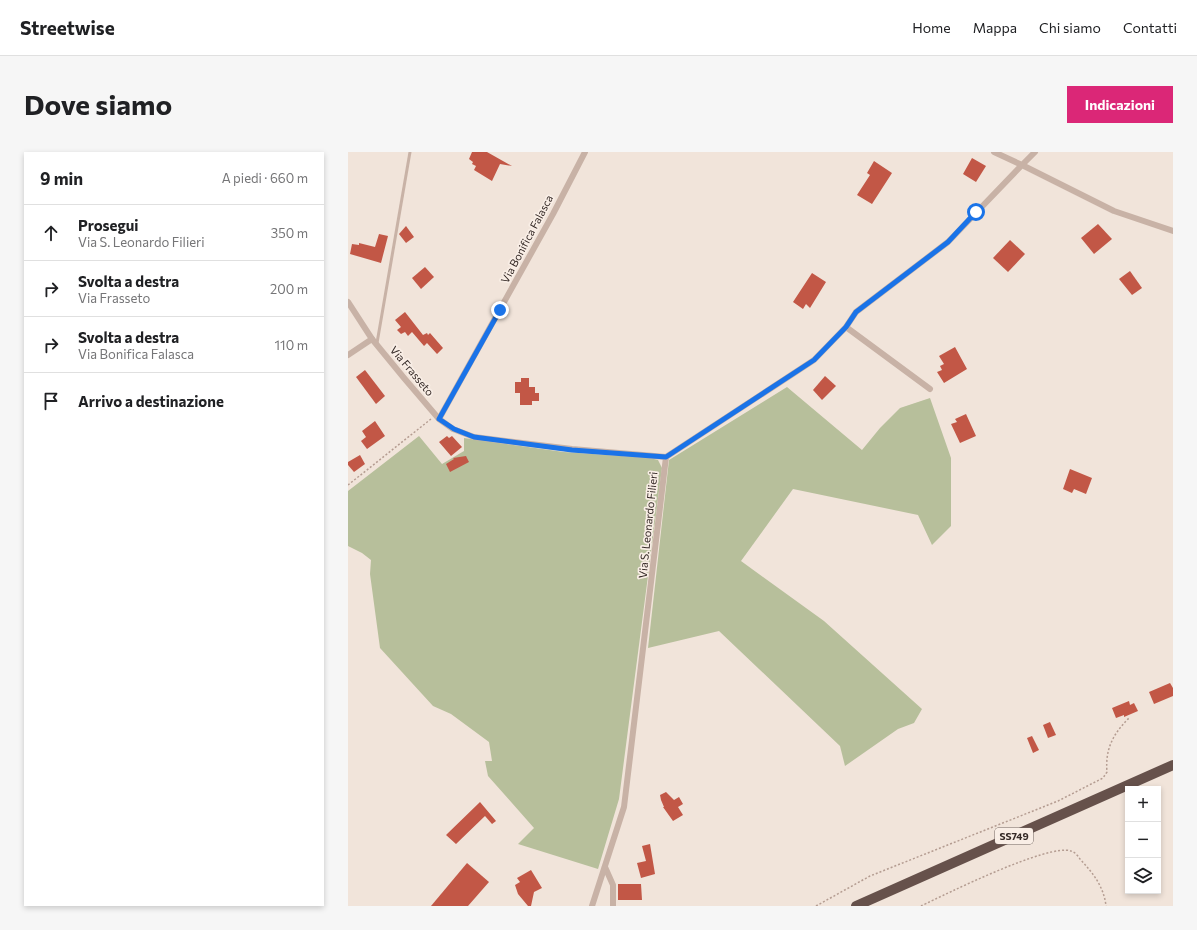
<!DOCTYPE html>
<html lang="it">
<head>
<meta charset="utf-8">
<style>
	body { margin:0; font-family:Commissioner,sans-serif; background:#f6f6f6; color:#202124 }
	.controls { position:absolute; right:12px; bottom:12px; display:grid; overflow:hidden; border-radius:0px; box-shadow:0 2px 6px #0003 }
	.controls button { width:36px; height:36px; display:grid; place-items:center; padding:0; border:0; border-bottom:1px solid #e0e0e0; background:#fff; color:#202124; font:20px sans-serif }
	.stop { position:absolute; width:12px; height:12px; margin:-9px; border:3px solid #1a73e8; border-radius:50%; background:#fff }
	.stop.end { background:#1a73e8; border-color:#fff; box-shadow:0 1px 4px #0008 }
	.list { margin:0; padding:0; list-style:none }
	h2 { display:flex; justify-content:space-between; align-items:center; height:52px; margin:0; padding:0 16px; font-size:17px }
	h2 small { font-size:13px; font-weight:400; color:#757577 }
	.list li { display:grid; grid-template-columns:26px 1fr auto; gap:12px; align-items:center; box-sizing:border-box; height:56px; padding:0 16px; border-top:1px solid #e0e0e0 }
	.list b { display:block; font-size:15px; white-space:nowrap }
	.list p { margin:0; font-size:13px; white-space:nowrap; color:#757577 }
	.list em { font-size:13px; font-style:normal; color:#757577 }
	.icon { flex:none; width:22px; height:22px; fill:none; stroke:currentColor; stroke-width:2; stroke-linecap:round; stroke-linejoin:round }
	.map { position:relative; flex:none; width:825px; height:754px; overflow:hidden; border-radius:0px }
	header { display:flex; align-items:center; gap:24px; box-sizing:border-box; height:56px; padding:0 20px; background:#fff; border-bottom:1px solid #e0e0e0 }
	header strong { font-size:19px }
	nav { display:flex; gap:22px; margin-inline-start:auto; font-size:14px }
	.intro { display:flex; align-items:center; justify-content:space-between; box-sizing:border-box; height:96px; padding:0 24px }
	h1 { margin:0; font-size:28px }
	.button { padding:10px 18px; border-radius:0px; background:#db2777; color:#fff; font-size:14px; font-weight:700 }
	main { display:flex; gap:24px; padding:0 24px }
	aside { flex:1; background:#fff; border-radius:0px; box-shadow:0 2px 6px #0003 }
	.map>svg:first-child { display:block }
	.green { fill:#b7bf9b }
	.building { fill:#c25746 }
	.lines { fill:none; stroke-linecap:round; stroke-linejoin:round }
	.path { stroke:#b49c91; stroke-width:1.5; stroke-dasharray:2 2; stroke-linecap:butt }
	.service { stroke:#c8b2a6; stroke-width:3 }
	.minor { stroke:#c8b2a6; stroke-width:6 }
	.trunk { stroke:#66514b; stroke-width:10 }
	.route { stroke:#1a73e8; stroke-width:5 }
	.labels { text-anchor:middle; stroke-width:3.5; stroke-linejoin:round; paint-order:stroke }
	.shield { fill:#f9eee6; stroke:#706560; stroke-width:1 }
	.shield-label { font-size:10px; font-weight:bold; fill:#352a27 }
	.street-label { font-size:11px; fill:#352a27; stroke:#f9eee6 }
</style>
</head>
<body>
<header>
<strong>Streetwise</strong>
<nav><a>Home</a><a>Mappa</a><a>Chi siamo</a><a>Contatti</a></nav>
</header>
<div class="intro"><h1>Dove siamo</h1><a class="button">Indicazioni</a></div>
<main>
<aside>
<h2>9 min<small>A piedi · 660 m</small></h2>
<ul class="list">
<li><svg class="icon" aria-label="ahead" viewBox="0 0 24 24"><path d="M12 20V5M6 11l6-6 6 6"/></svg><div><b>Prosegui</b><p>Via S. Leonardo Filieri</p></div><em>350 m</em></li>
<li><svg class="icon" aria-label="right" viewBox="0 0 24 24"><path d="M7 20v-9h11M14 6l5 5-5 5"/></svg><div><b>Svolta a destra</b><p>Via Frasseto</p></div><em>200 m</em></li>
<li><svg class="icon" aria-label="right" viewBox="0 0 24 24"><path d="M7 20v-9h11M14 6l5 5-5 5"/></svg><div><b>Svolta a destra</b><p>Via Bonifica Falasca</p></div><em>110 m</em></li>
<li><svg class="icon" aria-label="arrive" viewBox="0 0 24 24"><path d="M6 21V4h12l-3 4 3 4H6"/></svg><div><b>Arrivo a destinazione</b></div></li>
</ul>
</aside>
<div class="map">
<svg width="825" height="754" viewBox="0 0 825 754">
	<rect width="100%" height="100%" fill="#f1e4da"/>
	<g class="green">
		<polygon points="439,235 514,298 532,276 552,256 582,246 603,306 603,374 584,393 570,363 445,337 393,409 476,469 574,557 566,571 550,577 497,614 492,594 371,479 300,496 321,308"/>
		<polygon points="71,284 94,312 116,299 116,286 216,300 302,306 310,308 314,316 271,647 250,717 170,692 186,676 140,624 137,609 144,609 141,590 103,562 85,554 32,496 22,422 23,408 14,401 0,394 0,339"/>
	</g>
	<g class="building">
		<polygon points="124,0 139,0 164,14 152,12 144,29 126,18 128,14 124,12 125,10 121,7"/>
		<polygon points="624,6 638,14 628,30 615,22"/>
		<polygon points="526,9 544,21 524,52 509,43 522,23 519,21"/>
		<polygon points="750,72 764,87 746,102 733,86"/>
		<polygon points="58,74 66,85 58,91 51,82"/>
		<polygon points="31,82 40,84 33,111 2,102 4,92 11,93 11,91 27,95"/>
		<polygon points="662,88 677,102 660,120 645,106"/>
		<polygon points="77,115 86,125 73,137 64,126"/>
		<polygon points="782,119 794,136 784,143 771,127"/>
		<polygon points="464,121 478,130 462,156 458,152 455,157 445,150"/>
		<polygon points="57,160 75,183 79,181 80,183 82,181 95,196 89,202 79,191 76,194 64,180 60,184 57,180 53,182 49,178 53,175 47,168"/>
		<polygon points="607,195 619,217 596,231 589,220 594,218 592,214 596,212 591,204"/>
		<polygon points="17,218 37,244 28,252 8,225"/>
		<polygon points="477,224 488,234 474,248 465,238"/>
		<polygon points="173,226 181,226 181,235 187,235 187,241 191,241 191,249 184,249 184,253 172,253 172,241 167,241 167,230 173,230"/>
		<polygon points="618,262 628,284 612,291 603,272 609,270 607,267"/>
		<polygon points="27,269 37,284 19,297 13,289 18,285 14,279"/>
		<polygon points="99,284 101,286 104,284 114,295 103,304 91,290"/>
		<polygon points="12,303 17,312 6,320 0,313 0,310"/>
		<polygon points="118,304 121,310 102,320 98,312 106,307 105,306"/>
		<polygon points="722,317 744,326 738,342 726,337 724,341 715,337"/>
		<polygon points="822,531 825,536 825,544 806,552 801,540"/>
		<polygon points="781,549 782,553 786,551 790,559 776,565 776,563 768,566 764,556"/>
		<polygon points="702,570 708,583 700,586 695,573"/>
		<polygon points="684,584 691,598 685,601 679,586"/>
		<polygon points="318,640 326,648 331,645 335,652 330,655 335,663 325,669 315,655 316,655 313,648 312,643"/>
		<polygon points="132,650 148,669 144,672 137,664 108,692 98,683"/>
		<polygon points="302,692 307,722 293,726 289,711 298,709 294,694"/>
		<polygon points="119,711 141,730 120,754 83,754"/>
		<polygon points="183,718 194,736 186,740 183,754 180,754 170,742 167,733 172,730 169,726"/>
		<polygon points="270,732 293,732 294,748 270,748"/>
	</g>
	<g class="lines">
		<g class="path">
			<polyline points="0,333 83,267"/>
			<path d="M 468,754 L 522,724 L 710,649 L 755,626 L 759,620 C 757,597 765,582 781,566"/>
			<path d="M 573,754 C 598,742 701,691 723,699 C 727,700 730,704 732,707 C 745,721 756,735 758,754"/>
		</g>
		<polyline class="service" points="29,191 62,0"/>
		<g class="minor">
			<polyline points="646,0 674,13 687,0"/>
			<polyline points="0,150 24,187 56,226 91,267 105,277 126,285 224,297 318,305"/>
			<polyline points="498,175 582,237"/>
			<polyline points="0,203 24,187"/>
			<polyline points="91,267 205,62 237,0"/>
			<polyline points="257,715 265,733 265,754"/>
			<polyline points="244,754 276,655 318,305 466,208 498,175 508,160 600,90 674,13 766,59 825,79"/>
		</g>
		<polyline class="trunk" points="508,754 825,613"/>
	</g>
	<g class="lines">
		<polyline class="route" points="152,158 91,267 106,277 126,285 224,298 318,305 466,208 498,175 508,160 600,90 628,60"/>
	</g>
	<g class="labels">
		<rect class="shield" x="647" y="676" width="38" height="16" rx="3"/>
		<g class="shield-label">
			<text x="666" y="688">SS749</text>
		</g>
		<g class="street-label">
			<text transform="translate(179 87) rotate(-62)" y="4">Via Bonifica Falasca</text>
			<text transform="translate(64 219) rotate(50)" y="4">Via Frasseto</text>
			<text transform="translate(300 373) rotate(-84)" y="4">Via S. Leonardo Filieri</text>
		</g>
	</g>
</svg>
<div class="controls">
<button>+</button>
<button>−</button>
<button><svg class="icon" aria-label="layers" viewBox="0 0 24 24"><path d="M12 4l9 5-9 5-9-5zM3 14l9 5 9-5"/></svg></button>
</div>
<div class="stop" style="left:628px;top:60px"></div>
<div class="stop end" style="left:152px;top:158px"></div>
</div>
</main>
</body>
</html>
